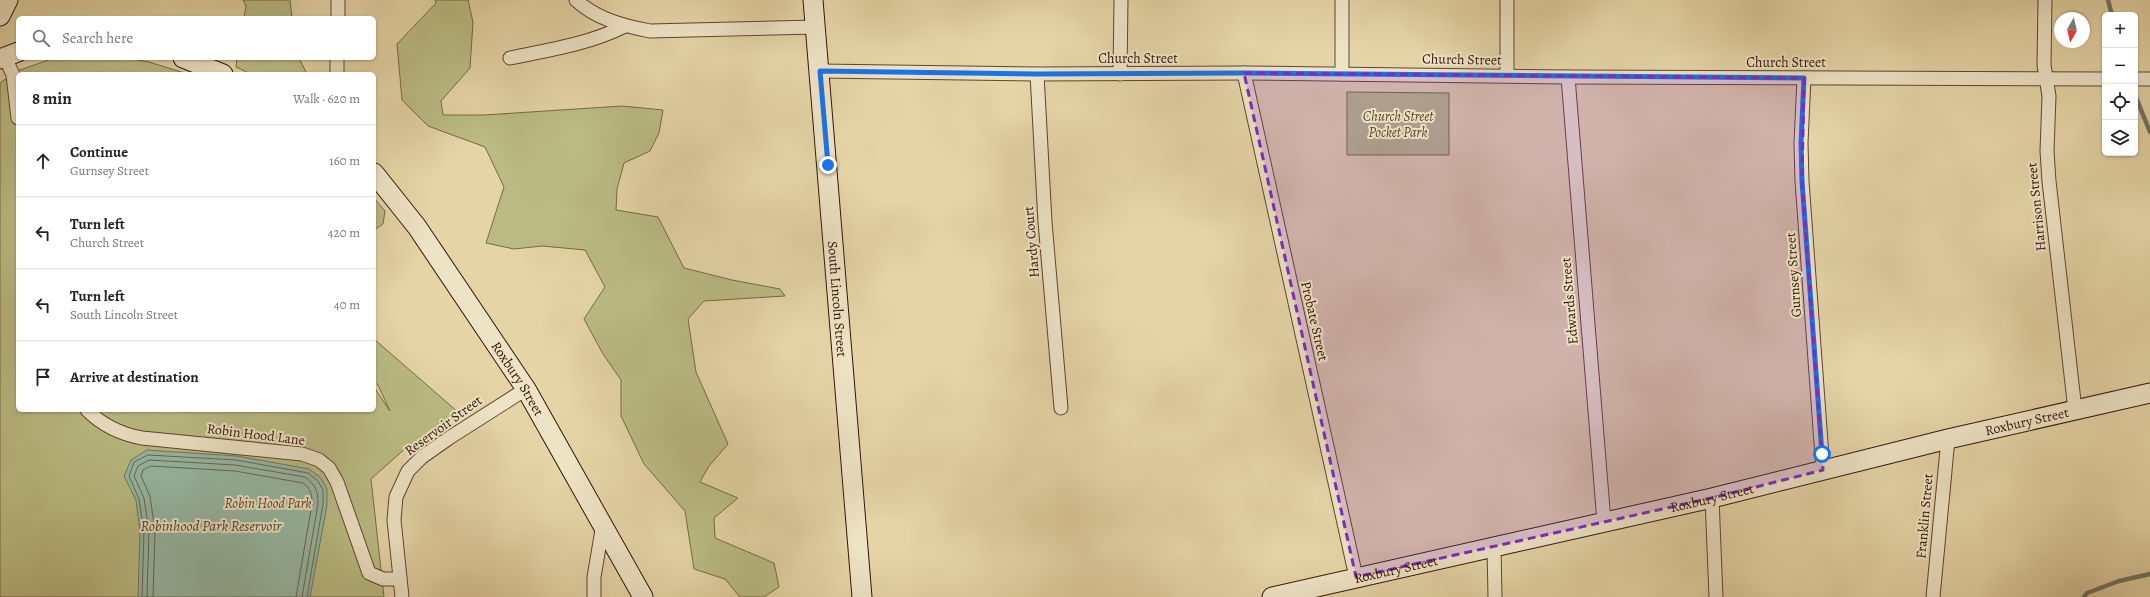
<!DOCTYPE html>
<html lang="en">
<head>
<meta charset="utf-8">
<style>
	body { margin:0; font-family:Alegreya,serif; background:#f6f6f6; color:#222 }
	.controls { position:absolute; right:12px; top:12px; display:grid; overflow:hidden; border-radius:6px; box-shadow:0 1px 3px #0004 }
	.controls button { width:36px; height:36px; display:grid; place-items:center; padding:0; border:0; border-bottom:1px solid #e0e0e0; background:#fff; color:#222; font:20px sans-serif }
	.compass { position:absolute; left:2054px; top:12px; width:36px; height:36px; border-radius:50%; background:#fff; box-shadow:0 1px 3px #0004; rotate:188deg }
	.stop { position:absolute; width:12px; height:12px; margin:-9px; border:3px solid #1a73e8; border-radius:50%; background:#fff }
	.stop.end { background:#1a73e8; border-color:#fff; box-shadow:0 1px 4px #0008 }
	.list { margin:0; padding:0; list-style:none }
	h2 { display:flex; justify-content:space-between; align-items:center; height:52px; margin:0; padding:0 16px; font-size:17px }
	h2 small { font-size:13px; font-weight:400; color:#767676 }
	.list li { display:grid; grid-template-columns:26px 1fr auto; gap:12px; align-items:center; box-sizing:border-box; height:72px; padding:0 16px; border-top:1px solid #e0e0e0 }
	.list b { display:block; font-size:15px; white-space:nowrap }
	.list p { margin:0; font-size:13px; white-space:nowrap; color:#767676 }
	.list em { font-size:13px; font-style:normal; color:#767676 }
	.icon { flex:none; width:22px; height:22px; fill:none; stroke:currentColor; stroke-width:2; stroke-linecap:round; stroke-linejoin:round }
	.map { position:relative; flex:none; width:2150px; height:597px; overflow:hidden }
	.search { position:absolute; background:#fff; box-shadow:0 1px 3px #0004; left:16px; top:16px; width:360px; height:44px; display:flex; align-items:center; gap:10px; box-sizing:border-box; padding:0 14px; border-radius:6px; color:#767676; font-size:15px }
	.panel { position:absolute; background:#fff; box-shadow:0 1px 3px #0004; left:16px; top:72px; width:360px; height:340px; border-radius:6px }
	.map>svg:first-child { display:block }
	.green { fill:#babb83; stroke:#786845 }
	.water { fill:#96b8a4; stroke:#6f7665 }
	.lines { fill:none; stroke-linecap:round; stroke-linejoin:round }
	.shore { stroke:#666656; stroke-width:1 }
	.stream { stroke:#6f7665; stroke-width:4.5 }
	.street-casing { stroke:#61442f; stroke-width:15 }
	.secondary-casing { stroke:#351407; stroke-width:21 }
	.street { stroke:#ede3c5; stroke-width:13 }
	.secondary { stroke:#ede3c5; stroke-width:19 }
	.route { stroke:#1a73e8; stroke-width:5 }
	.marked { fill:#7b2cbf; fill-opacity:0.2; stroke:#7b2cbf; stroke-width:3; stroke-dasharray:8 5; stroke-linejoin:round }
	.labels { text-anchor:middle; stroke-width:4; stroke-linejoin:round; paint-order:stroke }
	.street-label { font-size:14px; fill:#351407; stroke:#ede3c5 }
	.park-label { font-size:14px; font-style:italic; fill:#5d462c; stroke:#ede3c5 }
	.water-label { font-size:15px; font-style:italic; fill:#524536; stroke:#ede3c5 }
</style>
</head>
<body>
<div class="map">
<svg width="2150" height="597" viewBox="0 0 2150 597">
	<rect width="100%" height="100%" fill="#e4d4a6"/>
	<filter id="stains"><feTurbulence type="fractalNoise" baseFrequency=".005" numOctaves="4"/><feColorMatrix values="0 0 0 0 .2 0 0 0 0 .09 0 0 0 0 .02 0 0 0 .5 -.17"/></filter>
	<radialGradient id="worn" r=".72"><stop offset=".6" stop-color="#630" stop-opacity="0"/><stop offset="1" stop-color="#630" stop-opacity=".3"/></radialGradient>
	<g class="green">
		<polygon points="243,0 290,0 292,18 244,18 246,6"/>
		<polygon points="435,0 468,0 473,22 470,68 441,101 443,115 484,115 622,106 663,110 659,133 650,151 624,163 617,189 616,210 658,217 684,268 732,280 780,289 785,296 704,301 688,319 696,372 728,444 709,466 700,482 738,498 714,518 715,538 774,563 779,587 764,597 740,597 725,579 694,569 685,511 644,464 621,416 621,380 603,354 584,319 605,287 585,250 542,246 514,249 486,243 504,187 485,147 428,126 402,100 397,44 436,3"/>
		<polygon points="54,58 127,58 149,62 188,74 18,74 18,410 374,410 374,387 390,411 378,385 374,382 374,339 459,413 409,451 407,447 371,479 384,597 0,597 0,83 17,71"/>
		<polygon points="237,58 299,58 307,74 251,74 236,67"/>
		<polygon points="1347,92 1449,93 1449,155 1347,155"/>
		<polygon points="374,198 385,211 383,224 374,230"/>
	</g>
	<polygon class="water" points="147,450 237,456 309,469 321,478 327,489 327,505 310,597 138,597 140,532 136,500 124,476 131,460"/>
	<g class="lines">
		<g class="shore">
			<polyline points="142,597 144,532 139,499 129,476 134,462 148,455 236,460 308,473 318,481 323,490 323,504 307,597"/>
			<path d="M 147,597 L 149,531 L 144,498 L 134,476 L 138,466 L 149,460 L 235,465 L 305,477 C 316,485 318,491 318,504 L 302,597"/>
			<path d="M 153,597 L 155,531 L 150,496 L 141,476 L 143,470 L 151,466 L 235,471 L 303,483 C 311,489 312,494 312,504 L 296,597"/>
		</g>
		<g class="stream">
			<polyline points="2108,0 2112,15"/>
			<polyline points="2135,95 2150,132"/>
			<polyline points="2084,597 2087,593 2119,581 2150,574"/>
		</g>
		<g class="street-casing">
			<g id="street">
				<path d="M 576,0 C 596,19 624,26 650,31 L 816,27"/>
				<polyline points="1507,0 1507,76"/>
				<polyline points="2045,0 2044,65 2049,96 2047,151 2049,181 2075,410"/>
				<polyline points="338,18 338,0"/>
				<polyline points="5,57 13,75 18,118"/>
				<path d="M 510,58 C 549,50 589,44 625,26"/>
				<polyline points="820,71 1037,74 1244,73 1568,77 2105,79"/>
				<polyline points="1244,73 1356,577"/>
				<polyline points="337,74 337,58"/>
				<polyline points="1037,74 1045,222 1061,408"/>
				<polyline points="1120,74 1121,0"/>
				<polyline points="1342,74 1342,0"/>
				<polyline points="1568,77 1604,522"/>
				<polyline points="1804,78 1801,143 1802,181 1823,470"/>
				<polyline points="2135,79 2150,79"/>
				<path d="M 87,410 C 103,426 120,434 142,438 L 302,454 L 319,460 L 329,468 L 337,482 L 369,573 L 383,579 L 400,579"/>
				<polyline points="1712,498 1716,597"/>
				<polyline points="1494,547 1495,597"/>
				<polyline points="402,597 394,520 396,497 408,471 422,457 449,438 526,389"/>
				<polyline points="594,597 594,577 603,524"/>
				<polyline points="1933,597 1948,439"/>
			</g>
		</g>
		<g class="secondary-casing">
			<g id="secondary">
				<path id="s1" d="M 813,0 L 862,597"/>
				<polyline points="0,16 8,0"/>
				<polyline points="183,58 223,74"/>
				<polyline points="0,59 18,52"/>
				<path id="s2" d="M 374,173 L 417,227 L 526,389 L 643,597"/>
				<path id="s3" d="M 1272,597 L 1712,498 L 1948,439 L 2150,393"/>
			</g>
		</g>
		<use href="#street" class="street"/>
		<use href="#secondary" class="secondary"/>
	</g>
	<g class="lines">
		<polyline class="route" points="828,165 820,71 1037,74 1244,73 1804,78 1801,143 1802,181 1822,454"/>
	</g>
	<path class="marked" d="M 1244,73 L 1804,78 L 1802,181 L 1823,470 L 1712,498 L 1356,577 Z"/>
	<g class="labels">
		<g class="street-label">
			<text x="1138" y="63">Church Street</text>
			<text transform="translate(1462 59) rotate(1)" y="5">Church Street</text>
			<text x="1786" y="67">Church Street</text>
			<text transform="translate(2036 207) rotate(-96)" y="5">Harrison Street</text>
			<text transform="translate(1031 242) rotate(-95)" y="5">Hardy Court</text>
			<text transform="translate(1793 275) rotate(-94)" y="5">Gurnsey Street</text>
			<text dy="5" stroke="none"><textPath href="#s1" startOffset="300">South Lincoln Street</textPath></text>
			<text transform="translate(1569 301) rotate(-95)" y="5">Edwards Street</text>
			<text transform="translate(1315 321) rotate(77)" y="5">Probate Street</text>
			<text dy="5" stroke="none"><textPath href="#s2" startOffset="251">Roxbury Street</textPath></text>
			<text dy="5" stroke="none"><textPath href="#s3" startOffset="775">Roxbury Street</textPath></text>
			<text transform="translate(443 425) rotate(-36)" y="5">Reservoir Street</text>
			<text transform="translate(256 434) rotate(7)" y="5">Robin Hood Lane</text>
			<text dy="5" stroke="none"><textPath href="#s3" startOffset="451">Roxbury Street</textPath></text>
			<text transform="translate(1924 516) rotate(-85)" y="5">Franklin Street</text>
			<text dy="5" stroke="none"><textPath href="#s3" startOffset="127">Roxbury Street</textPath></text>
		</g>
		<g class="park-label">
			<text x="1398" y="121">Church Street<tspan x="1398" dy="16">Pocket Park</tspan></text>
			<text x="268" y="508">Robin Hood Park</text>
		</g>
		<g class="water-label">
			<text x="211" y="531">Robinhood Park Reservoir</text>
		</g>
	</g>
	<rect width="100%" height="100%" filter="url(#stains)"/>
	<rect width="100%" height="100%" fill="url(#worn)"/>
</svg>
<div class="controls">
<button>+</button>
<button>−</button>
<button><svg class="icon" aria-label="locate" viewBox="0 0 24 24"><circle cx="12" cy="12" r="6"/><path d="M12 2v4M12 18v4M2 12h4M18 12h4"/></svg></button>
<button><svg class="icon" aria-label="layers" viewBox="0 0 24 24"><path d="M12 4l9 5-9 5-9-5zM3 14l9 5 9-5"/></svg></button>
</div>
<svg class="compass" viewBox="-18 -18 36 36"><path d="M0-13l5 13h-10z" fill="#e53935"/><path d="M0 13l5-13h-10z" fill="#767676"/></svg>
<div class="stop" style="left:1822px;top:454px"></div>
<div class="stop end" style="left:828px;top:165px"></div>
<div class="search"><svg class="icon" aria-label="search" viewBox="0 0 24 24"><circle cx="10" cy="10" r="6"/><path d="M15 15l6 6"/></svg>Search here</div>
<section class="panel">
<h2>8 min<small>Walk · 620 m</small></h2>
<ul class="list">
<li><svg class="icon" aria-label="ahead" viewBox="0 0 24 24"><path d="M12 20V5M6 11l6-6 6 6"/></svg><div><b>Continue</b><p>Gurnsey Street</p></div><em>160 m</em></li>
<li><svg class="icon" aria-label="left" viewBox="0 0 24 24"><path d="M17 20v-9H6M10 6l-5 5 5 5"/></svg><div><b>Turn left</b><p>Church Street</p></div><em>420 m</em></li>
<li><svg class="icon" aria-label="left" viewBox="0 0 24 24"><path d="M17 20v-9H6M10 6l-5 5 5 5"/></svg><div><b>Turn left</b><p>South Lincoln Street</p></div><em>40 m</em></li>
<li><svg class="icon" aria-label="arrive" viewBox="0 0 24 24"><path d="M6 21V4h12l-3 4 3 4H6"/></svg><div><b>Arrive at destination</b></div></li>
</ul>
</section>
</div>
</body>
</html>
